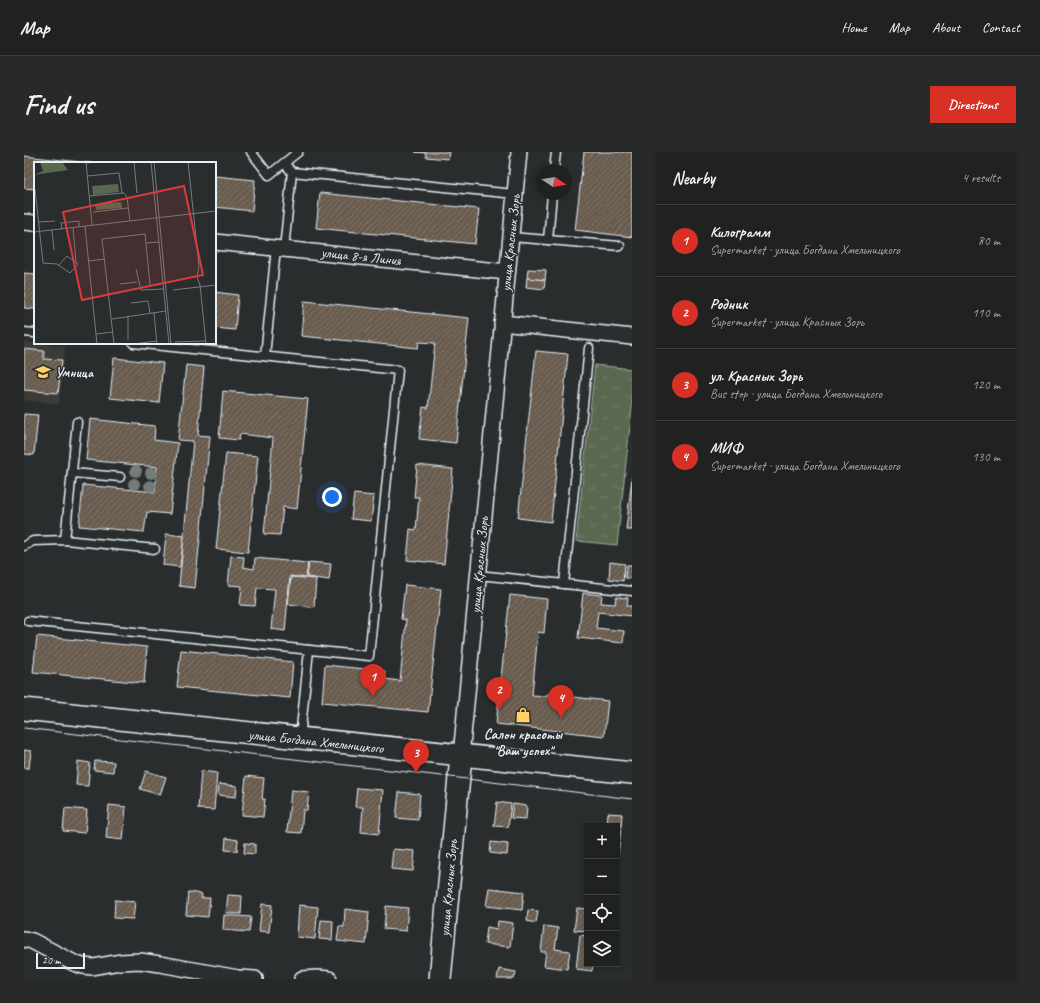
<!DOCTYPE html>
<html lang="en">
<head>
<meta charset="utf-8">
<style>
	body { margin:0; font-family:Caveat,sans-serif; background:#282a2a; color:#f1f3f6 }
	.controls { position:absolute; right:12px; bottom:12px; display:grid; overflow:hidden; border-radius:0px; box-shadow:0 2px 6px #0003 }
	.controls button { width:36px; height:36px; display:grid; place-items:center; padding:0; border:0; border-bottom:1px solid #3d3f40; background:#202222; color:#f1f3f6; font:20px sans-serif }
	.compass { position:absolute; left:512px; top:12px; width:36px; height:36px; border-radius:50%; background:#202222; box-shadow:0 2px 6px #0003; rotate:102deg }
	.scale { position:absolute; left:12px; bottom:10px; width:49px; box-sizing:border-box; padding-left:4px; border:2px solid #e8f1f8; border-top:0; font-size:11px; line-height:14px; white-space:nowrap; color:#e8f1f8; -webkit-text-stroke:3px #2a2d2e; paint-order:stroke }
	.you { position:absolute; left:308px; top:345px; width:14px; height:14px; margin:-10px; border:3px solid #fff; border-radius:50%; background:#1a73e8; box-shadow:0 0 0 6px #1a73e833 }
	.badge { display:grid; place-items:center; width:26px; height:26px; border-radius:50%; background:#d93025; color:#fff; font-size:13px; font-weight:700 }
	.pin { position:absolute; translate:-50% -33px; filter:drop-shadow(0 1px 2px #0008) }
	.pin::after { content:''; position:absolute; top:21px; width:14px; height:12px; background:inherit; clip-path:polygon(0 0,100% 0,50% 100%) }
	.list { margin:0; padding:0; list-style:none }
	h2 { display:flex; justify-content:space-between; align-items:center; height:52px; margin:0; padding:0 16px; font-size:17px }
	h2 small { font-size:13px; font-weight:400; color:#a2a4a5 }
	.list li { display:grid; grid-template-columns:26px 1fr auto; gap:12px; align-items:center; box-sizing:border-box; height:72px; padding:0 16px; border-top:1px solid #3d3f40 }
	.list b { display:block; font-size:15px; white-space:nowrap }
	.list p { margin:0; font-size:13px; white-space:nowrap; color:#a2a4a5 }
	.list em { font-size:13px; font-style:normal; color:#a2a4a5 }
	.icon { flex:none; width:22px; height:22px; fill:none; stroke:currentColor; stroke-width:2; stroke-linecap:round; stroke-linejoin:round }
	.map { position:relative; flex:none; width:608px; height:827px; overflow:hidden; border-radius:0px }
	header { display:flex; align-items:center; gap:24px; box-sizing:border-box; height:56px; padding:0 20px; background:#202222; border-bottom:1px solid #3d3f40 }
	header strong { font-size:19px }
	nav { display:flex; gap:22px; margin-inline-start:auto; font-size:14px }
	.intro { display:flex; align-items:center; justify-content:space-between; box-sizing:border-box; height:96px; padding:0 24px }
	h1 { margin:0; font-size:28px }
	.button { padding:10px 18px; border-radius:0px; background:#d93025; color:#fff; font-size:14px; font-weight:700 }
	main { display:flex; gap:24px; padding:0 24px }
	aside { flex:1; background:#202222; border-radius:0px; box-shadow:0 2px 6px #0003 }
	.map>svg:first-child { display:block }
	.built { fill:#3d3b38 }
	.park { fill:url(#park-tufts); stroke:#a1aca4 }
	.building { fill:url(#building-hatch); stroke:#e8f1f8 }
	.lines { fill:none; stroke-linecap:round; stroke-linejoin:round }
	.lane-casing { stroke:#e8f1f8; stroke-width:11 }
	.street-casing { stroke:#e8f1f8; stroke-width:18 }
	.secondary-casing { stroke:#e8f1f8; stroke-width:24 }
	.lane { stroke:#2a2d2e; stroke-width:8 }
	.street { stroke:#2a2d2e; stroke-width:15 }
	.secondary { stroke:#2a2d2e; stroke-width:21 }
	.tram { stroke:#e8f1f8; stroke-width:1 }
	.tree { fill:#737b78 }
	.labels { text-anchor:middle; stroke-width:3; stroke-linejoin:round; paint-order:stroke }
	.street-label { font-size:14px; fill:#e8f1f8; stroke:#2a2d2e }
	.poi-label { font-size:14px; font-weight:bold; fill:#e8f1f8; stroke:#2a2d2e; text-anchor:start }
	.inset-road { fill:none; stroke:#767b7f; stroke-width:1 }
	.view { fill:#d83c3d; fill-opacity:0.15; stroke:#d83c3d; stroke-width:2 }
	.inset-edge { fill:none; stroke:#e8f1f8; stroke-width:2 }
</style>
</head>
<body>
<header>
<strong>Map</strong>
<nav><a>Home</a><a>Map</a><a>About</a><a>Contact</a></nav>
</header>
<div class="intro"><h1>Find us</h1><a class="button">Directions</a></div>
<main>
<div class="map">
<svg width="608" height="827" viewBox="0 0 608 827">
	<defs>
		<pattern id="park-tufts" width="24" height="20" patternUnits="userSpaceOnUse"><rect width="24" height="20" fill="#5a6850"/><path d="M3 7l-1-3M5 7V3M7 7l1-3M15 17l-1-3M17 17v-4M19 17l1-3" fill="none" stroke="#727e6a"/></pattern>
		<pattern id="building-hatch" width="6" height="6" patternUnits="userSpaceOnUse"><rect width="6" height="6" fill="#695c50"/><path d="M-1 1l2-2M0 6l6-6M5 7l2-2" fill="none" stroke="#7e746a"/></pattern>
	</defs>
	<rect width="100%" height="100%" fill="#2a2d2e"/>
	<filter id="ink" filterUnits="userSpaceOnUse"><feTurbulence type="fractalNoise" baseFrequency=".025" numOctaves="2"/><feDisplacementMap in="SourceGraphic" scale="8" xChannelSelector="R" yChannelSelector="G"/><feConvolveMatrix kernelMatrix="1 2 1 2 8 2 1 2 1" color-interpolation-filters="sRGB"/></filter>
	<g filter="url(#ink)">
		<polygon class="built" points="0,190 41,194 35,252 0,248"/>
		<polygon class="park" points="571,213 608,217 608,255 593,393 552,389"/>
		<g class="building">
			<polygon points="391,0 425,0 424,7 402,5 402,1"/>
			<polygon points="560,0 608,0 608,85 551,78"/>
			<polygon points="0,4 67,11 11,11 11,37 0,36"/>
			<polygon points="191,24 231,28 228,59 191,55"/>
			<polygon points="296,41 455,57 451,92 292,76"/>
			<polygon points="504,117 522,118 521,128 503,126"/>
			<polygon points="0,121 11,122 11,157 0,156"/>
			<polygon points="503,126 521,128 520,137 502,135"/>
			<polygon points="191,140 214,143 211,178 191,176"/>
			<polygon points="280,149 445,166 432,291 395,287 399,255 404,256 411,191 395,190 394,196 277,184"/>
			<polygon points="0,197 20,199 20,207 38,208 34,241 0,238"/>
			<polygon points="512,199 544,202 527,370 494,366"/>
			<polygon points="90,206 139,211 135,251 86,246"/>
			<polygon points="162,213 180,215 174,283 186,284 171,436 155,434 169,289 154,288"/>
			<polygon points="199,239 284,247 273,357 259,355 256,383 240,382 249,286 216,282 215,288 195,286"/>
			<polygon points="0,262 14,263 10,303 0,302"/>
			<polygon points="66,267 131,274 130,288 154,291 146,362 123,360 120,380 55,374 59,333 131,340 133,315 62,308"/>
			<polygon points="202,301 234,304 224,400 192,397"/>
			<polygon points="393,313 429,317 420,412 383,408 386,377 392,378 395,345 390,345"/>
			<polygon points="608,325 608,378 602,378"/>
			<polygon points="330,342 350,344 347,369 327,367"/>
			<polygon points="142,382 160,384 156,415 139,413"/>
			<polygon points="207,404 220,405 219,415 230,417 231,406 284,411 282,426 266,424 261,479 247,477 251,437 233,436 231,454 216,453 218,434 204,433"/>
			<polygon points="285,410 307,412 305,428 283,425"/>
			<polygon points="586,410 601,412 599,429 585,427"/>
			<polygon points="603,413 608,413 608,426 601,426"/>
			<polygon points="267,425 292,427 290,455 264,452"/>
			<polygon points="381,433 417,437 404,560 298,550 301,513 361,519 361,527 376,529 382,468 377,467"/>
			<polygon points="559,441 578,443 577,451 591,452 592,445 604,446 603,454 608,454 608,464 574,460 572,476 600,479 599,491 554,486"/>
			<polygon points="486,443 523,447 520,481 514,480 508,543 523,544 523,542 584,549 580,584 472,572"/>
			<polygon points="13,484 123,495 120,531 9,520"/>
			<polygon points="157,498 269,510 266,546 153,535"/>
			<polygon points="0,598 7,599 5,616 0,616"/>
			<polygon points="54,609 66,611 64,634 52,633"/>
			<polygon points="71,609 90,610 89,620 70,618"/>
			<polygon points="122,619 142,625 136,643 116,637"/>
			<polygon points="177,619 193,621 190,658 174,657"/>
			<polygon points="222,624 240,626 238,647 241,647 239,665 218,663"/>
			<polygon points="195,632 213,634 212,645 194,643"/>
			<polygon points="333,636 359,638 355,682 337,680 339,655 331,655"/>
			<polygon points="267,638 285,640 283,658 279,658 277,681 263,680"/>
			<polygon points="375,640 396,642 394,668 372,666"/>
			<polygon points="473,650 487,652 484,675 470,674"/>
			<polygon points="489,652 503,654 502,667 487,666"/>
			<polygon points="85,653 102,655 99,688 82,686"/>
			<polygon points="41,656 63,658 61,681 39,679"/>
			<polygon points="584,661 598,662 597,675 583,673"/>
			<polygon points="593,676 597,676 594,703 593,703"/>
			<polygon points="202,686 214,688 213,699 201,698"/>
			<polygon points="467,690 484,692 483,703 466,701"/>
			<polygon points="221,691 231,692 231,702 220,701"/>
			<polygon points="369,697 391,699 389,719 367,717"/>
			<polygon points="465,736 500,740 498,758 462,754"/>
			<polygon points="164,740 178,742 177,746 186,746 184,765 162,763"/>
			<polygon points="204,743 218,744 217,762 202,761"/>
			<polygon points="91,748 111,750 109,767 90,766"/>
			<polygon points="238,752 248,753 245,780 235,779"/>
			<polygon points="275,753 294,755 291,787 273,785"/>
			<polygon points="362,754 384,756 382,779 360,777"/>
			<polygon points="553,756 563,757 563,779 550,778"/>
			<polygon points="321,757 345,760 342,792 313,789 315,774 320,775"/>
			<polygon points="504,758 514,759 512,771 503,769"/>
			<polygon points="200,763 227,765 225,780 199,778"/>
			<polygon points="297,768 309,769 308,788 295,787"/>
			<polygon points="474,769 489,771 486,795 461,792 463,775 473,777"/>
			<polygon points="520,774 534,776 531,797 546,799 543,817 520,814 522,800 517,800"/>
			<polygon points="556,783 563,784 563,812 569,812 568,819 552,817"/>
			<polygon points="475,817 492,820 490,827 473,827"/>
		</g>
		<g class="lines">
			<g class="lane-casing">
				<g id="lane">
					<polyline points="227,0 245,23 274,0"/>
					<polyline points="260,11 268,20 491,42"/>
					<polyline points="530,18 532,0"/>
					<polyline points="487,85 524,88 528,42"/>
					<polyline points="524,88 596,94"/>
					<polyline points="260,97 268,20"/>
					<polyline points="0,180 11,181"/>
					<polyline points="241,204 252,96"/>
					<polyline points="48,321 96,325"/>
					<polyline points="41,388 53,270"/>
					<polyline points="0,394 9,389 41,388 131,397"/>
					<polyline points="454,423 608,439"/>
					<polyline points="540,432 565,196"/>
					<polyline points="4,469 345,504 374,218 109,191"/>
					<polyline points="276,586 285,498"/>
				</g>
			</g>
			<g class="street-casing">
				<g id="street">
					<polyline points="0,70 11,71"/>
					<polyline points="191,90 483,120"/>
					<polyline points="478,171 608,185"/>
					<polyline points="437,604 495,0"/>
					<polyline points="0,787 8,789 50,811 59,814 69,815 96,810 116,809 136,812 214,826 231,827"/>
					<polyline points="278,827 294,826 305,827"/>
				</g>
			</g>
			<g class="secondary-casing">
				<g id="secondary">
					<polyline points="0,557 608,621"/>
					<polyline points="416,827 437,604"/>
				</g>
			</g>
			<use href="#lane" class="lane"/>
			<use href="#street" class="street"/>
			<use href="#secondary" class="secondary"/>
			<polyline class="tram" points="0,576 435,626 608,647"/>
		</g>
		<g class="tree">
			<circle cx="112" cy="319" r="6"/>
			<circle cx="127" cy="321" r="6"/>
			<circle cx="110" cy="332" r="6"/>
			<circle cx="126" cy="334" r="6"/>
		</g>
	</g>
	<defs>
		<g id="school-bare" transform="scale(1.2)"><path d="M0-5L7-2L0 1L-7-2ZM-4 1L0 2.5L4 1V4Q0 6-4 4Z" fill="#ffd166" stroke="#2a2d2e" stroke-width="2.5" paint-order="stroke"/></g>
		<g id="shop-bare" transform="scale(1.2)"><path d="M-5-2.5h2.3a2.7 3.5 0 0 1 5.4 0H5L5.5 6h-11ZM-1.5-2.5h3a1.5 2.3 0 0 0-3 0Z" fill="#ffd166" stroke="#2a2d2e" stroke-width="2.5" paint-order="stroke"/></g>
	</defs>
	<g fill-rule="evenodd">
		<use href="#school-bare" x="19" y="220"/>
		<use href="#shop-bare" x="499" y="563"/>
	</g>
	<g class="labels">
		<g class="street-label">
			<text transform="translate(486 91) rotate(-84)" y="5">улица Красных Зорь</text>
			<text transform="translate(337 104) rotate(6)" y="5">улица 8-я Линия</text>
			<text transform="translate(455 413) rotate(-85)" y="5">улица Красных Зорь</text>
			<text transform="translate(292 589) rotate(6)" y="5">улица Богдана Хмельницкого</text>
			<text transform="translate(424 736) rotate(-85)" y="5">улица Красных Зорь</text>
		</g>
		<g class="poi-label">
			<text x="31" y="225">Умница</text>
			<text x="499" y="587" text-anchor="middle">Салон красоты<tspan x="499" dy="16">"Ваш успех"</tspan></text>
		</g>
	</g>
	<g transform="translate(10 10)">
		<rect width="182" height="182" fill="#2a2d2e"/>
		<path d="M 6,0 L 28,0 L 34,8 L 0,13 L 9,9 Z" fill="#5a6850"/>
		<path d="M 84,22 L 85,30 L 59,33 L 58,24 ZM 87,40 L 88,46 L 62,48 L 61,42 Z" fill="#5a6850"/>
		<path class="inset-road" d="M 52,0 L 58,63M 100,0 L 103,31M 117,0 L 135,182M 120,0 L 137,182M 154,0 L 165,104 L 163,115 L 166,123 L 172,182M 52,1 L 65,0M 53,14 L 85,11 L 88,31M 1,27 L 9,101 L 23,102 L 36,111 L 44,102 L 33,94 L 25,103M 55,34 L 90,31 L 93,35 L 96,59M 59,50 L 94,46M 5,60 L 21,59M 51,64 L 63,182M 39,65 L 42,100M 28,67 L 27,61 L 45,59 L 45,65M 18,68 L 20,88M 0,70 L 182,49M 112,81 L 125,80M 54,99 L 71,97M 102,107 L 107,128 L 130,127M 86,122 L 103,120M 139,128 L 182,123M 97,141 L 114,139 L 116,151M 120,151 L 123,182M 78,157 L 132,149M 62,172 L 79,170M 94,178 L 94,154M 141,180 L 171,179M 80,182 L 68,77 L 111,72 L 116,123M 99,182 L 123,179"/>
		<path class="view" d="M 150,24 L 169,113 L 48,138 L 29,50 Z"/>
		<rect width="182" height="182" class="inset-edge"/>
	</g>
</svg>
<div class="controls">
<button>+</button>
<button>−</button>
<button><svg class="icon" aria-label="locate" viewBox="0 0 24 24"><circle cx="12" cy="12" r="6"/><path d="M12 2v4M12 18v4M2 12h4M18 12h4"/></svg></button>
<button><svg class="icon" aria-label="layers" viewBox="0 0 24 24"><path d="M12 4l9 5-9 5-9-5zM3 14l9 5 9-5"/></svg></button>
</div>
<svg class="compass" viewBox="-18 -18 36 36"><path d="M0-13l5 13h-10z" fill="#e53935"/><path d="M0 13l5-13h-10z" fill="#a2a4a5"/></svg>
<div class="scale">20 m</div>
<div class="you"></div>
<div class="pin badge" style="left:349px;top:545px">1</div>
<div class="pin badge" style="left:475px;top:558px">2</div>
<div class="pin badge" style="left:392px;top:621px">3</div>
<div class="pin badge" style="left:537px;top:566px">4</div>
</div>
<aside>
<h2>Nearby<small>4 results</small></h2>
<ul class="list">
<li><span class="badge">1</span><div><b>Килограмм</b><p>Supermarket · улица Богдана Хмельницкого</p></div><em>80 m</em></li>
<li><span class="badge">2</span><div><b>Родник</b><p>Supermarket · улица Красных Зорь</p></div><em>110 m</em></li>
<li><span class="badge">3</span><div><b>ул. Красных Зорь</b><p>Bus stop · улица Богдана Хмельницкого</p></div><em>120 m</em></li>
<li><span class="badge">4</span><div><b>МИФ</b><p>Supermarket · улица Богдана Хмельницкого</p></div><em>130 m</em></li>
</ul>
</aside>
</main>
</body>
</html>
